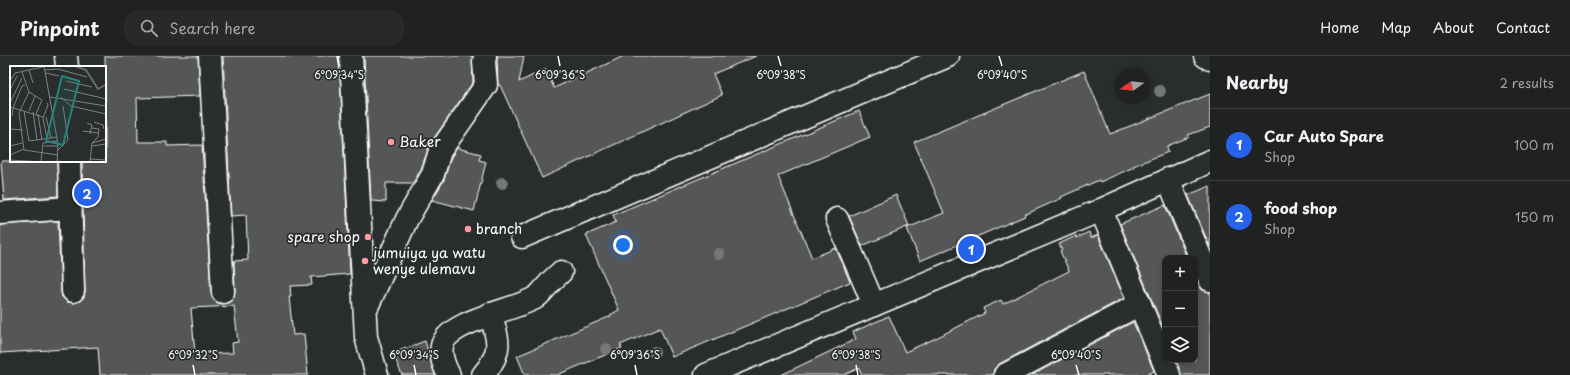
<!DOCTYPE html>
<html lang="en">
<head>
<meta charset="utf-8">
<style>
	body { margin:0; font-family:"Playpen Sans",sans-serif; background:#282a2a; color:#f1f3f6 }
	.controls { position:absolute; right:12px; bottom:12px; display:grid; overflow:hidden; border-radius:8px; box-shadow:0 2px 6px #0003 }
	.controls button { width:36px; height:36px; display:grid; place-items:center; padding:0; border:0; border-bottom:1px solid #3d3f40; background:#202222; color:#f1f3f6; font:20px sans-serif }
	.compass { position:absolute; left:1114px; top:12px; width:36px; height:36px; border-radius:50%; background:#202222; box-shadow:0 2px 6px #0003; rotate:256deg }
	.you { position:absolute; left:623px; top:189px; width:14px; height:14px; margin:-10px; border:3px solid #fff; border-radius:50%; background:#1a73e8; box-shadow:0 0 0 6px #1a73e833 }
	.badge { display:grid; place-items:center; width:26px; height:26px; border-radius:50%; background:#2563eb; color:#fff; font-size:13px; font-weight:700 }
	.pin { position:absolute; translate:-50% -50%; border:2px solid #fff; box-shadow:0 1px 4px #0006 }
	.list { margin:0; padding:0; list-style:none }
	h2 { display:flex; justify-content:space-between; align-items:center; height:52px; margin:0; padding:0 16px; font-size:17px }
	h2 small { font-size:13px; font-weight:400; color:#a2a4a5 }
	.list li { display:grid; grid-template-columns:26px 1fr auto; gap:12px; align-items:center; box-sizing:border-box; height:72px; padding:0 16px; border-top:1px solid #3d3f40 }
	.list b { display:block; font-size:15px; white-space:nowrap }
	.list p { margin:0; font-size:13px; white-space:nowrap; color:#a2a4a5 }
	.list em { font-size:13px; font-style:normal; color:#a2a4a5 }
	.icon { flex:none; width:22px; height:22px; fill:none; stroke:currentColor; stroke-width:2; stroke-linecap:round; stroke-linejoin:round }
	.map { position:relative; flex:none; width:1210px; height:319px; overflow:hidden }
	header { display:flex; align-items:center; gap:24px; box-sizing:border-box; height:56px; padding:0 20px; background:#202222; border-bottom:1px solid #3d3f40 }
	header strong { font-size:19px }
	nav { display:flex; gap:22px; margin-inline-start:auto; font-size:14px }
	.search { width:280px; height:36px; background:#282a2a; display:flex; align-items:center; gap:10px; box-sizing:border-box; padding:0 14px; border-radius:16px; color:#a2a4a5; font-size:15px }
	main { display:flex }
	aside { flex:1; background:#202222 }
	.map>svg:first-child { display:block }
	.building { fill:#555758; stroke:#fff; fill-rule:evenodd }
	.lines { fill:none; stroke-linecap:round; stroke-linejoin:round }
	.minor-casing { stroke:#fff; stroke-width:25 }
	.minor { stroke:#2a2d2e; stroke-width:22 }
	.tree { fill:#757778 }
	.ticks { fill:none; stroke:#fff; stroke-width:1.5 }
	.poi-dot { fill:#ff9aa2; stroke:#2a2d2e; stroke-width:1.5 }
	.labels { text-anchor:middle; stroke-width:3.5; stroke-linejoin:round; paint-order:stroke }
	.poi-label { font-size:14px; fill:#fff; stroke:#2a2d2e; text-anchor:start }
	.inset-river { fill:none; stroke:#6a6c6d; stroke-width:2 }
	.inset-road { fill:none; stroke:#7f8182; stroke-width:1 }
	.view { fill:#27847c; fill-opacity:0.15; stroke:#27847c; stroke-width:2 }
	.inset-edge { fill:none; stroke:#fff; stroke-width:2 }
	.ticks-label { font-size:10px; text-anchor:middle; fill:#fff; stroke:#2a2d2e; stroke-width:3.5; stroke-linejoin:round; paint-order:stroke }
</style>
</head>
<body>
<header>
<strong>Pinpoint</strong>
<div class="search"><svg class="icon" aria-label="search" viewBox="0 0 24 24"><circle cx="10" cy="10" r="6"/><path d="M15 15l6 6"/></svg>Search here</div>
<nav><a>Home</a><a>Map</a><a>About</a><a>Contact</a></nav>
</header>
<main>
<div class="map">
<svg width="1210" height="319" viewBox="0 0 1210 319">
	<rect width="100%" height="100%" fill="#2a2d2e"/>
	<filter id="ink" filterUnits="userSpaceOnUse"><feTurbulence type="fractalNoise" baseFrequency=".025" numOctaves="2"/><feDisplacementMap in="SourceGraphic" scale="8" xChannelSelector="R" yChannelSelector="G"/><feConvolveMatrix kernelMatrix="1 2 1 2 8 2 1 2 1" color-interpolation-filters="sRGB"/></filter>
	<g filter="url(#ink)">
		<g class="building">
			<path d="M 105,0 L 198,0 L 200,40 L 137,42 L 138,86 L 167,86 L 167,90 L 202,89 L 211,237 L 213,243 L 218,247 L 223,248 L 230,246 L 234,241 L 235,235 L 234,205 L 248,204 L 246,159 L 231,160 L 223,0 L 339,0 L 350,218 L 311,221 L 312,229 L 290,230 L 291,241 L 289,241 L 293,279 L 304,278 L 308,319 L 100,319 L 98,291 L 0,297 L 0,169 L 58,165 L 61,235 L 62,241 L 67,246 L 74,247 L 80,245 L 84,241 L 85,235 L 82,105 L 105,105 ZM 234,250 L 238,286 L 232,287 L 233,297 L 195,298 L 191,252 Z"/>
			<polygon points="364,0 472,0 473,26 430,88 421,113 413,127 386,127 386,146 371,145"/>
			<polygon points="497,0 524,0 519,26 546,13 554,32 624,0 756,0 713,18 722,39 542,122 500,29 498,29"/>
			<polygon points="1084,15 1110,78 1210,38 1210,71 1188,79 1189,81 1167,90 1168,96 1133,110 1134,111 1100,126 1099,124 1061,141 1062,142 1024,159 1025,160 920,205 907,172 944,157 914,86"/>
			<polygon points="859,55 870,81 778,120 812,202 836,192 850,226 672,301 660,272 620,289 622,292 557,319 525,319 517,300 611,260 610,259 619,254 586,179 616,166 613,159"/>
			<polygon points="457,92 481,98 479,104 486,106 474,155 432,144 444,124 451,101"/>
			<polygon points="1,105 57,105 58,140 4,144"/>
			<polygon points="1210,130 1210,191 1188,139"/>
			<polygon points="896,139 909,170 862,190 849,160"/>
			<polygon points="1165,149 1187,202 1165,202 1165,276 1120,168"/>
			<polygon points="1089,176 1091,182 1098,179 1124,242 999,308 994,313 993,319 862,319 859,312 844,319 781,319 856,283 853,276 889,260 905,296 936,282 985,257 983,252 1001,244 1003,248 1069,215 1060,195 1062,194 1059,188 1076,180 1077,182"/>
			<polygon points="1195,220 1202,234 1210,236 1210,319 1181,319 1176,304 1195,304"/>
			<polygon points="1133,266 1154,315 1146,319 1032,319"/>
			<polygon points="425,285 435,319 402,319 393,297"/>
		</g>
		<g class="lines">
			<g class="minor-casing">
				<g id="minor">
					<polyline points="66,0 67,11"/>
					<polyline points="210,0 223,236"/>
					<polyline points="351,0 366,281 377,319"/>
					<polyline points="1205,0 1210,3"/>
					<polyline points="69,105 73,235"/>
					<polyline points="1168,123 1210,224"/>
					<polyline points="1101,154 1169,319"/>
					<polyline points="0,157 70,152"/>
					<polyline points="837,163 874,249"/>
					<polyline points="522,181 948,0"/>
					<polyline points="367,251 407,163 433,118 440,95 486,29 484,6 485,0"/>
					<path d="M 449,319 C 444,310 440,301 442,290 C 447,265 515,254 535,242 C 540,239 544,233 548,229 C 552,224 557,220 561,216"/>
					<path d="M 483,319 C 503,296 499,284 490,258"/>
					<polyline points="706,319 1101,154 1210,105"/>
					<polyline points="1005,319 1140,248"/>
				</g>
			</g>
			<use href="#minor" class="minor"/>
		</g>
		<g class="tree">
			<circle cx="1160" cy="35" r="6"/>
			<circle cx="502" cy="127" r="6"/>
			<circle cx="719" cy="198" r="6"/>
			<circle cx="606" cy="293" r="6"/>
			<circle cx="654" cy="296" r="6"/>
		</g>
	</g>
	<path class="ticks" d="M 337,0 L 339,10M 558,0 L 560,10M 778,0 L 781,10M 999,0 L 1002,10M 193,309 L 195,319M 414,309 L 416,319M 635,309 L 637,319M 856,309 L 858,319M 1076,309 L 1079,319"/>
	<g class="poi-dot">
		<circle cx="391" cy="86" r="4"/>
		<circle cx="468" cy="173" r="4"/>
		<circle cx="368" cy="181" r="4"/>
		<circle cx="365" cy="205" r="4"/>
	</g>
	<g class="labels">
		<g class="poi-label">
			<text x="399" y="91">Baker</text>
			<text x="476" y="178">branch</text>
			<text x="360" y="186" text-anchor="end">spare shop</text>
			<text x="373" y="202">jumuiya ya watu<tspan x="373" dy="16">wenye ulemavu</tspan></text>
		</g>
	</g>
	<g transform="translate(10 10)">
		<rect width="96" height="96" fill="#2a2d2e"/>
		<path class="inset-river" d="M 65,0 L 76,4 L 88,23 L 95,19"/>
		<path class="inset-road" d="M 34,0 L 48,78 L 47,96M 19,4 L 23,17M 35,4 L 48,3 L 77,11M 12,6 L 19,26 L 32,34 L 26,48M 36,7 L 49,10M 0,15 L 5,7 L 37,0M 56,15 L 82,21M 54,23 L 96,33M 0,24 L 7,10M 19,26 L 9,47 L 14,84 L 48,89M 40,31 L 96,40M 51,31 L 61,40 L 96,48M 0,37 L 12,12M 0,41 L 33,51M 14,45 L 19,75 L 47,71M 19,45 L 25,30M 23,46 L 27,74M 28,48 L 32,74M 2,50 L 3,42 L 12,20 L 15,19M 36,51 L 41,72M 84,56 L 93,59 L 94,63M 77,57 L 82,59 L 80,68M 82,62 L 89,63 L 88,71 L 82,77M 0,63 L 13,64M 73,65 L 88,67M 37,73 L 33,52 L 38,39 L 37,37M 0,80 L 12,77M 34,80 L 48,80M 82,80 L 96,78M 48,84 L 58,74 L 53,40M 0,89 L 14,83M 80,93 L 96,94M 0,94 L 34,96M 31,95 L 33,77 L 47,75M 80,96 L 82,77 L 96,73"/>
		<path class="view" d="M 52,10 L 69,15 L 53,79 L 36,75 Z"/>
		<rect width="96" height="96" class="inset-edge"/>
	</g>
	<g class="ticks-label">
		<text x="339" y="23">6°09'34"S</text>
		<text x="560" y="23">6°09'36"S</text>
		<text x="781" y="23">6°09'38"S</text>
		<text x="1002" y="23">6°09'40"S</text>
		<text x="193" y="303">6°09'32"S</text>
		<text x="414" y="303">6°09'34"S</text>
		<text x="635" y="303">6°09'36"S</text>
		<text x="856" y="303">6°09'38"S</text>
		<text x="1076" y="303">6°09'40"S</text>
	</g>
</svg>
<div class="controls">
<button>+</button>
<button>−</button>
<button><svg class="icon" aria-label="layers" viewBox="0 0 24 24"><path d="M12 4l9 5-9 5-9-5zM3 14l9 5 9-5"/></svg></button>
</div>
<svg class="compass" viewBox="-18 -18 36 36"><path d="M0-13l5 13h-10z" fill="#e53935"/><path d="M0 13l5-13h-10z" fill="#a2a4a5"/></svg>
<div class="you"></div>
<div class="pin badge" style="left:971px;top:193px">1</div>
<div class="pin badge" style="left:87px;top:137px">2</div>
</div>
<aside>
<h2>Nearby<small>2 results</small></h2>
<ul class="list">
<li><span class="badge">1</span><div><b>Car Auto Spare</b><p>Shop</p></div><em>100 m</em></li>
<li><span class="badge">2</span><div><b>food shop</b><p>Shop</p></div><em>150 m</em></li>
</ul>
</aside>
</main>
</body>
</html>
